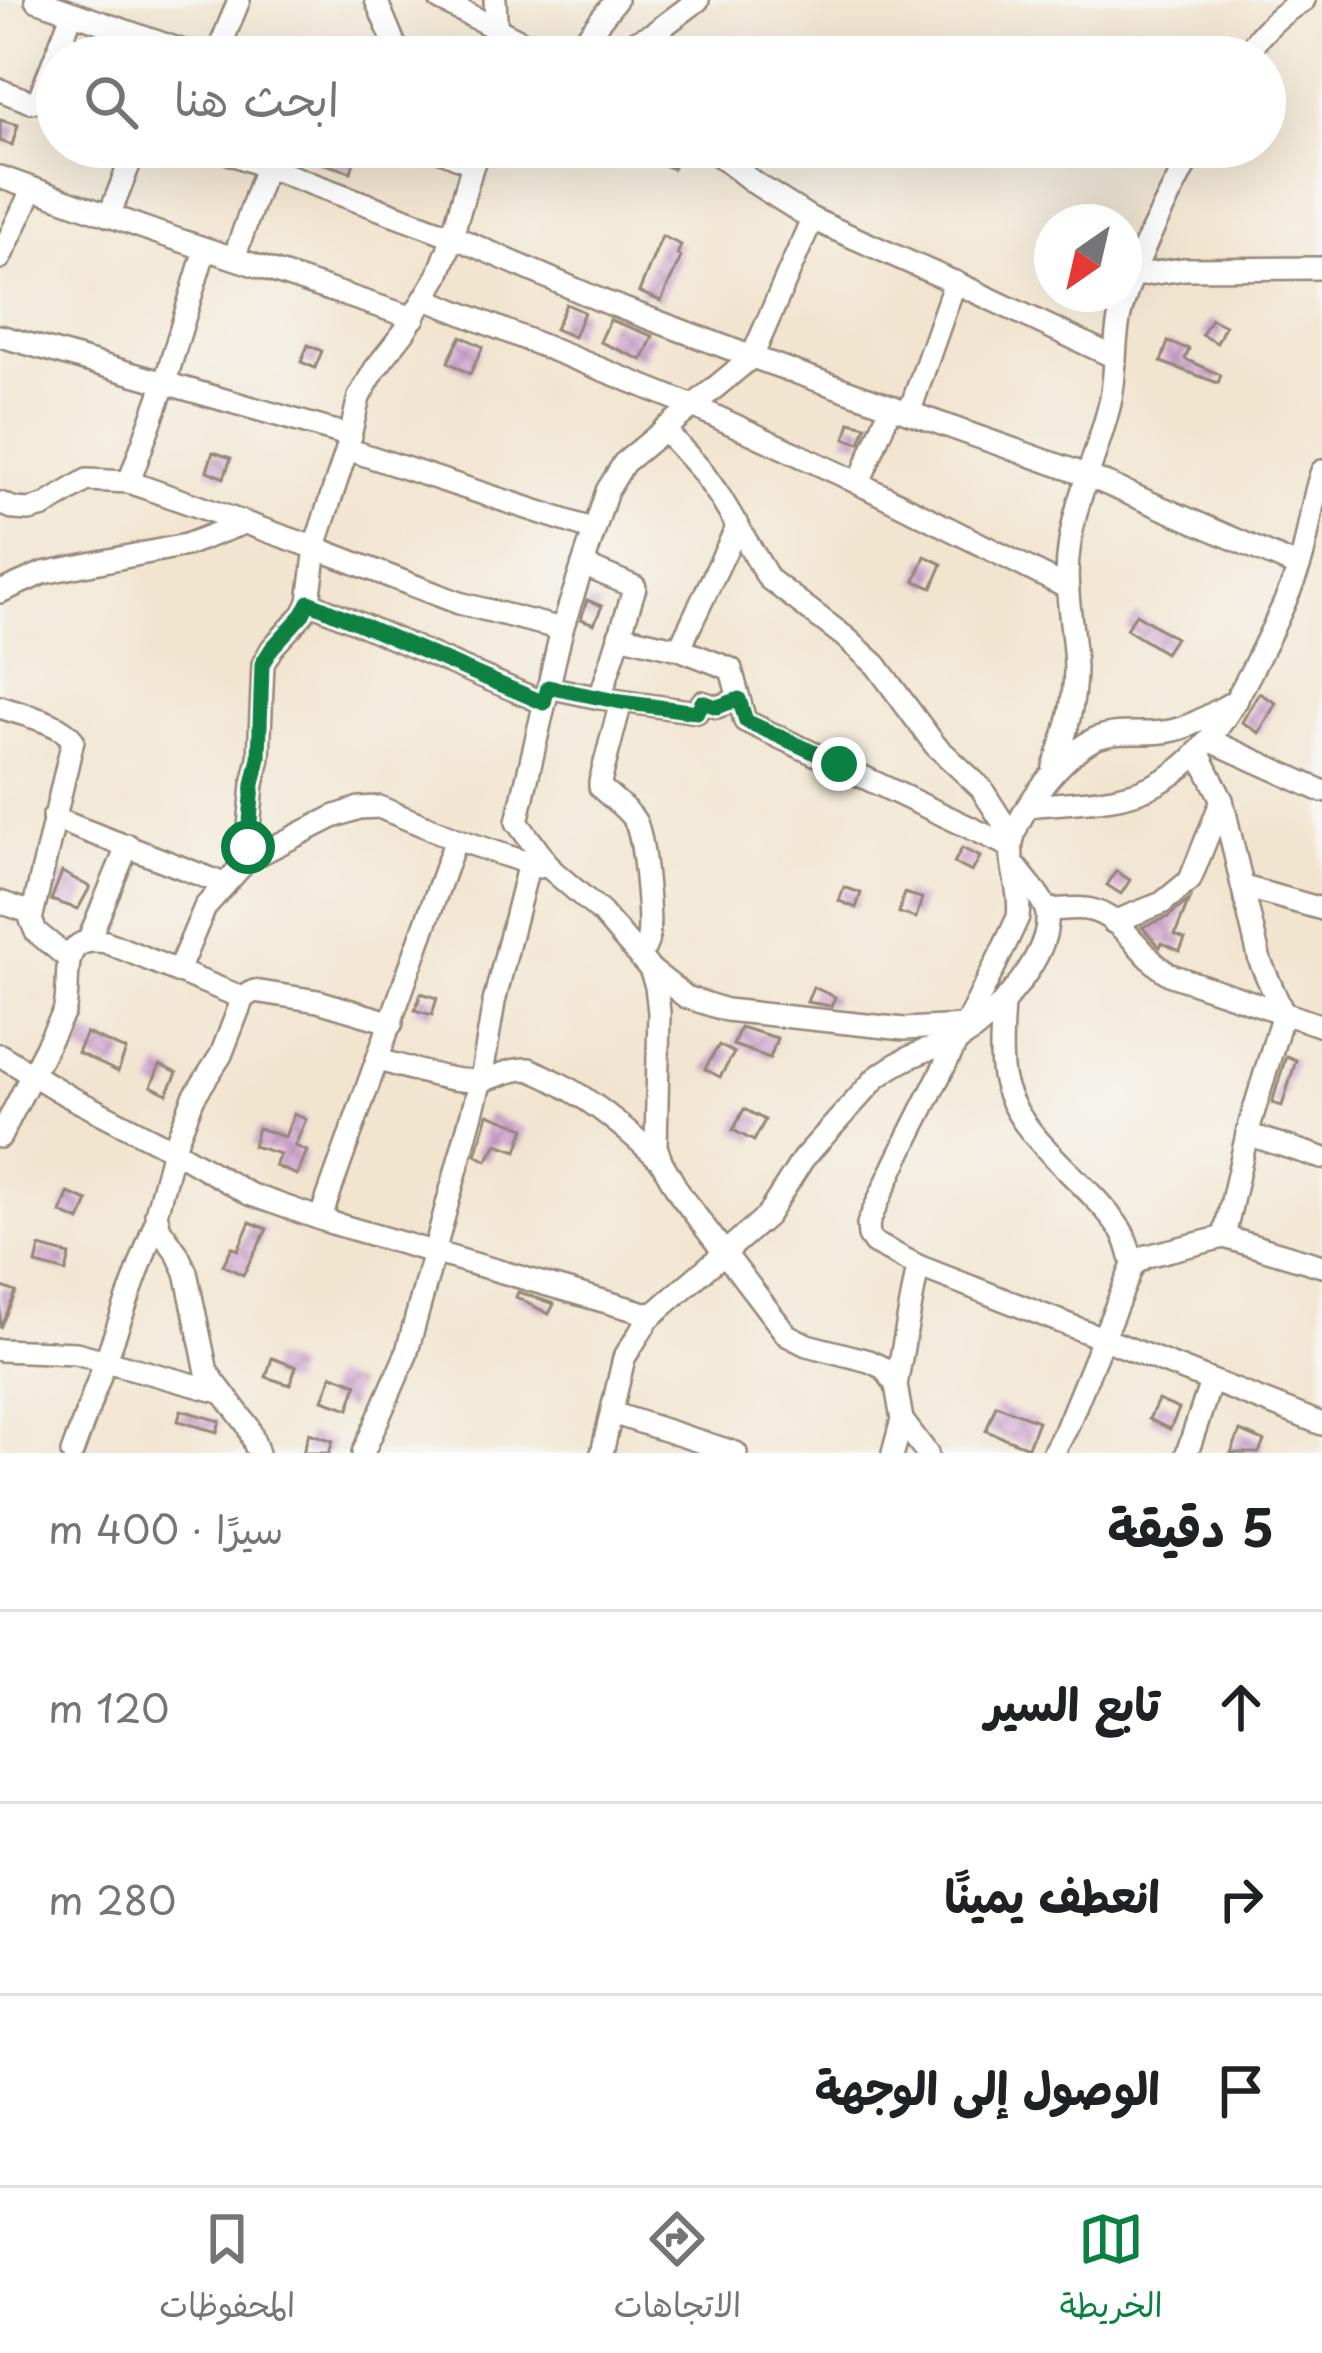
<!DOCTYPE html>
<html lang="ar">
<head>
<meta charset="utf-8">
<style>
	body { margin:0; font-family:"Playpen Sans","Playpen Sans Arabic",sans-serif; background:#f2f2f2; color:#202124; direction:rtl }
	.compass { position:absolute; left:1034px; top:204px; width:108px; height:108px; border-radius:50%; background:#fff; box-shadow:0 12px 48px #0002; rotate:214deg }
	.stop { position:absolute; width:36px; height:36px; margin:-27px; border:9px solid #0b8043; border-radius:50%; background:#fff }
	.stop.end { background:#0b8043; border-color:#fff; box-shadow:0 3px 12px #0008 }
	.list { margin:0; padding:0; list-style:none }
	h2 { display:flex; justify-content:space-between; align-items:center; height:156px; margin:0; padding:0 48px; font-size:51px }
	h2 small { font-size:39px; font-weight:400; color:#757577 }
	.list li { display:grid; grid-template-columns:78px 1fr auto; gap:36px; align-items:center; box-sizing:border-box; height:192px; padding:0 48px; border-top:3px solid #e0e0e0 }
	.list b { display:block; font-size:45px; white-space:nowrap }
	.list em { font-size:39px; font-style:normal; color:#757577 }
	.icon { flex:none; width:66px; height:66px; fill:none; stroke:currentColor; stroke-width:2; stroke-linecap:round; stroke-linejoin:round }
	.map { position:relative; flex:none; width:1322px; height:1453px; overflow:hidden; direction:ltr }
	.search { position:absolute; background:#fff; box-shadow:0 12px 48px #0002; left:36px; right:36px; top:36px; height:132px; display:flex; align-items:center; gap:30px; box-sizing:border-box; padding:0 42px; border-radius:66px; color:#757577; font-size:45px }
	.sheet { height:732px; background:#fff }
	nav { display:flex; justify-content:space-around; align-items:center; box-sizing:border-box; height:168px; border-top:3px solid #e0e0e0; background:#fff; font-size:33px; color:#757577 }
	nav a { display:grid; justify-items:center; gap:6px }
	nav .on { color:#0b8043 }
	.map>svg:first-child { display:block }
	.building { fill:url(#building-cross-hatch) }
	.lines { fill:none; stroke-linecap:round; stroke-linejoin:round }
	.minor-casing { stroke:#968877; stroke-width:26 }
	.minor { stroke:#fff; stroke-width:21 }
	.route { stroke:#0b8043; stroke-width:15 }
</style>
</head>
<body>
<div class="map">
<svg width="1322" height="1453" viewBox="0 0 1322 1453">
	<defs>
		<pattern id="building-cross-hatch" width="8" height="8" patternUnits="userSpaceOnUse" patternTransform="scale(3)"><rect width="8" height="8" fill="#d7afd6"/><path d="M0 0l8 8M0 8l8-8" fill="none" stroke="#b08fad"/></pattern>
	</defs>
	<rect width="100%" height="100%" fill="#f6f6f2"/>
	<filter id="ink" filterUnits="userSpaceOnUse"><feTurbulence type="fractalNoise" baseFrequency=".00833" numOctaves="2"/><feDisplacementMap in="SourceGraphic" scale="24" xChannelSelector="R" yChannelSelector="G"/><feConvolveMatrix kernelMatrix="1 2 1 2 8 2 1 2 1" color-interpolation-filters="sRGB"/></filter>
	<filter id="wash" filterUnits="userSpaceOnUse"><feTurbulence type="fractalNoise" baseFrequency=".004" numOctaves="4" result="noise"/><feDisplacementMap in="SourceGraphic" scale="48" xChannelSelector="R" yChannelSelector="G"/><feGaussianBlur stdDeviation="2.7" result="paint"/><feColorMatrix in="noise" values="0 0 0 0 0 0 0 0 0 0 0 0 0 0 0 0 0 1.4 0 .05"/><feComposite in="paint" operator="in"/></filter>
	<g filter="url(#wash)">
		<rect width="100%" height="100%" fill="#f2e5d0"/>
		<g id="blocks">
			<g class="building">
				<polygon points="0,120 18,125 12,145 0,141"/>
				<polygon points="316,147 329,147 356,155 351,172 312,160"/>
				<polygon points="653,147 669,147 680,151 673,169 649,159"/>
				<polygon points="662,236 681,245 677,255 681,257 661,301 639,292"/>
				<polygon points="566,304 584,312 574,337 555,329"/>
				<polygon points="1211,319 1225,326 1217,343 1202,335"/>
				<polygon points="610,320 653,336 642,360 600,342"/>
				<polygon points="461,336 483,347 470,374 448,362"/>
				<polygon points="1168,342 1189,349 1185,359 1221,375 1218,383 1161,362"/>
				<polygon points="308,345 322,351 315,368 301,362"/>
				<polygon points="850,422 866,426 860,443 845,439"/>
				<polygon points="213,452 231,458 224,478 207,471"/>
				<polygon points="925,556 942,564 932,588 915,581"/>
				<polygon points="587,600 602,606 594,624 581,619"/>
				<polygon points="1136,614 1175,638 1165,653 1126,629"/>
				<polygon points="1259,693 1276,703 1259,733 1242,722"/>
				<polygon points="962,848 980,857 972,872 954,863"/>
				<polygon points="1116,871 1130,880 1121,894 1107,885"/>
				<polygon points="62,872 90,887 78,909 51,900"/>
				<polygon points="844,887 861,893 856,908 839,901"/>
				<polygon points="904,893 922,898 916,918 899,913"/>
				<polygon points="1189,900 1175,935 1185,939 1180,951 1162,943 1160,947 1142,927 1168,917"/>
				<polygon points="813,987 835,997 831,1006 807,1002"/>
				<polygon points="421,993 437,998 432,1015 415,1010"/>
				<polygon points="740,1027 777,1038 770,1058 733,1045"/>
				<polygon points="86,1033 126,1050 118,1072 77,1052"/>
				<polygon points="719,1045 734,1053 720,1077 705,1069"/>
				<polygon points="1286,1056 1296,1060 1282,1106 1272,1103"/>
				<polygon points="160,1065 177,1073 167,1094 151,1086"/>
				<polygon points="744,1109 765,1120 754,1141 733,1130"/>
				<polygon points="294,1114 306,1119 295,1146 307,1151 297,1175 275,1166 280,1154 253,1146 258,1128 285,1137"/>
				<polygon points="488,1114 525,1128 517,1151 497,1144 487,1161 476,1155"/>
				<polygon points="68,1193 88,1201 80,1221 61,1213"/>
				<polygon points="250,1222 267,1229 243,1275 223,1265 232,1247 238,1250"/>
				<polygon points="40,1247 70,1255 66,1272 36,1264"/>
				<polygon points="0,1286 16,1292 0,1328"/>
				<polygon points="518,1292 554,1304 549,1314 516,1297"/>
				<polygon points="272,1358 296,1367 290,1385 266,1377"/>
				<polygon points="332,1375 357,1384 349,1409 323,1400"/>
				<polygon points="1158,1400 1179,1409 1170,1429 1149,1419"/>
				<polygon points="996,1405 1038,1421 1028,1447 986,1431"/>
				<polygon points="181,1410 220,1421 217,1432 178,1421"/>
				<polygon points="1240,1431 1264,1441 1259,1453 1231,1453"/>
				<polygon points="309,1433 333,1441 329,1453 303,1453"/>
			</g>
		</g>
	</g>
	<g filter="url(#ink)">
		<use href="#blocks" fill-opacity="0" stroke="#968877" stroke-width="3"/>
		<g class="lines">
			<g class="minor-casing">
				<g id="minor">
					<polyline points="36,0 201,57"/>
					<polyline points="376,0 400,57"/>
					<polyline points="440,0 552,57"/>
					<polyline points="495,0 498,57"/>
					<polyline points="216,57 239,0"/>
					<polyline points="571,57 616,0"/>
					<polyline points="601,57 654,33 698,0"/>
					<path d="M 1245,57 C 1260,32 1279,14 1304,0"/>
					<polyline points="0,90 31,102 38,101 72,14"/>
					<polyline points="213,147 452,236 600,300 752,357 1086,475 1299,567"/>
					<polyline points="432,147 473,164"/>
					<polyline points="708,147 756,184 812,219 965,287 1114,357"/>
					<polyline points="0,177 158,233 414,318"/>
					<polyline points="109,216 136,147"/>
					<polyline points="812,219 752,357 624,463 607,491 562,629 517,822 552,870 601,912 650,969 656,986 659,1012 656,1146 661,1161 681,1196 787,1335 807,1345 869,1361 884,1368 896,1385"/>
					<polyline points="0,258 32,190"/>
					<polyline points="234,258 266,167"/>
					<polyline points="1133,276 1184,269 1322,268"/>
					<polyline points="426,299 693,406 844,476 1068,588"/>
					<polyline points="0,336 351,436"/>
					<polyline points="909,413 955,282"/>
					<polyline points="664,429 701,470 720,497 769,579 845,637 876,665 935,745 981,788 1013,838"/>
					<polyline points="347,449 594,530"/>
					<polyline points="129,482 165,382 205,249"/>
					<polyline points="859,483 891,406"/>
					<polyline points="0,503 15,509 29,510 44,506 87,480 129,482 316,548 459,603 562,629"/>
					<polyline points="583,565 635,587 600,698"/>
					<polyline points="0,592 43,573 186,545 244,523"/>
					<polyline points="309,602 544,703"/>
					<polyline points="619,635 679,649 731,669 745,721 1011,847"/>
					<polyline points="679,649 738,525"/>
					<polyline points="548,687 600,698 697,712 702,702 717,707 739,699"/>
					<path d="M 1237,700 C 1216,711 1193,727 1170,731 C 1145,736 1121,729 1097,738 C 1067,750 1015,812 1012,844 C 1009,868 1022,892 1018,917 C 971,1021 913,1119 868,1224 L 869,1236 L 874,1243 L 918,1266 L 1322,1424"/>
					<path d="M 621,702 L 600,782 L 600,787 C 611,798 627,808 635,821 C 644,835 651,920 648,938 C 647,945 644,949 640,956"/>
					<path d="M 0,707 C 22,715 59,721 73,740 L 31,920 L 36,932 L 68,958"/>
					<polyline points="1209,740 1322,791"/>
					<polyline points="1198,752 1222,800 1260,961 1283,1013 1247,1134 1224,1237"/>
					<path d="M 1054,767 C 1066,734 1075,703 1075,668 C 1074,628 1063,589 1069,549 C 1075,499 1097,455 1109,407 C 1118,374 1112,340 1122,307 C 1138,251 1169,199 1194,147"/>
					<path d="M 1029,806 C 1065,802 1106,803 1140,791 C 1204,769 1236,702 1264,646 C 1277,619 1292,590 1301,561 C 1310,531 1311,500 1322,471"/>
					<polyline points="53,818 224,884"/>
					<polyline points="246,861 333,817 359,808 379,807 456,839 540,867"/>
					<polyline points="1244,887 1322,909"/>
					<polyline points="0,902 32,913"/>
					<path d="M 1047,910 C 1059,910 1074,907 1086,909 C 1123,914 1141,959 1171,975 L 1322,1026"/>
					<polyline points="1113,922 1162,903 1190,880 1222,800"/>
					<polyline points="88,941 128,845"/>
					<polyline points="650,969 686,997 726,1010 904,1029 964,1026"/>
					<polyline points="178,971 205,907 246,861 253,784 259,758 263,664 272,648 303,614 309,602 317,540 347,449 359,397 375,369 404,332 438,276 448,250 473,164 482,147"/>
					<path d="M 1003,1002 C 1002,1027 999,1052 1003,1076 C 1015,1138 1088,1180 1121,1230 C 1127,1239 1130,1253 1133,1265"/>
					<polyline points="0,1055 68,1096 173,1150 249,1194 332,1223 652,1315"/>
					<path d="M 378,1060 C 408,1067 452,1084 482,1080 C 499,1077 511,1068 529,1069 C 581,1090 620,1123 661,1161"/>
					<polyline points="1247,1134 1322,1158"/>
					<path d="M 0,1137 L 64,1012 C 73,982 54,933 106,942 L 243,998"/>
					<polyline points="320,1219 456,839"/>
					<polyline points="0,1350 76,1353 220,1392"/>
					<polyline points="612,1413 736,1453"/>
					<polyline points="902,1420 927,1453"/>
					<polyline points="72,1453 156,1221"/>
					<polyline points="258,1453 248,1426 207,1372 186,1272 177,1253 160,1229 156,1214 173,1150 194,1097 221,1055 243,998 254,991 318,1001 392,1023"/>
					<polyline points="363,1453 406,1355 481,1080 494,1002 529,863"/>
					<path d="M 602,1453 L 624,1358 L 649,1318 L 767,1216 L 803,1159 L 876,1078 C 890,1067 907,1058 924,1051 C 936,1047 949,1046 959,1040 C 994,1019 1051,957 1047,914 C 1045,899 1026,881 1017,868"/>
					<polyline points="893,1453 902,1420 896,1385 918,1266"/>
					<polyline points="1053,1453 1066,1429 1133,1265 1147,1256 1224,1237 1322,1266"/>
					<polyline points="1187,1453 1211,1382"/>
				</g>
			</g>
			<use href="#minor" class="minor"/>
		</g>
	</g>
	<g class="lines" filter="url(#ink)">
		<polyline class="route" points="248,847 253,784 259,758 262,664 272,648 303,614 309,602 544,703 548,687 621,702 697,712 702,702 717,707 739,699 746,721 839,764"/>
	</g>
</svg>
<svg class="compass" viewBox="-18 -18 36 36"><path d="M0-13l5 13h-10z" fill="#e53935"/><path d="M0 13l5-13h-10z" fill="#757577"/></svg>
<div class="stop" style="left:248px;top:847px"></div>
<div class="stop end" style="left:839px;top:764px"></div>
<div class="search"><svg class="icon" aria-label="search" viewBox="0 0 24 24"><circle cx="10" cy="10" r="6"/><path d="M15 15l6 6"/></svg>ابحث هنا</div>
</div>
<section class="sheet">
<h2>5 دقيقة<small>سيرًا · 400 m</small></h2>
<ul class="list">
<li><svg class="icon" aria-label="ahead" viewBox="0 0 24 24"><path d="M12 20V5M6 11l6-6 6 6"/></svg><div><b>تابع السير</b></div><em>120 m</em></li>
<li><svg class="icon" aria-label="right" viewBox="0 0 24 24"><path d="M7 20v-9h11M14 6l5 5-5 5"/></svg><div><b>انعطف يمينًا</b></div><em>280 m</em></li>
<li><svg class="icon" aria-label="arrive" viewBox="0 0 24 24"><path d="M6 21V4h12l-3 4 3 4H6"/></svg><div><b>الوصول إلى الوجهة</b></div></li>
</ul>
</section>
<nav>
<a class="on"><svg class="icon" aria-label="map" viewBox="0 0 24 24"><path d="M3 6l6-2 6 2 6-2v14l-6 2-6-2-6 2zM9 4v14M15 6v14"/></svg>الخريطة</a>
<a><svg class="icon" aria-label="directions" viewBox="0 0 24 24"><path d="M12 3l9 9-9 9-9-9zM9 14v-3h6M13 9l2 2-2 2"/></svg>الاتجاهات</a>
<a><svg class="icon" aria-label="saved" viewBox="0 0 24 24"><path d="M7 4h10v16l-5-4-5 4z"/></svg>المحفوظات</a>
</nav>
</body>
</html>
